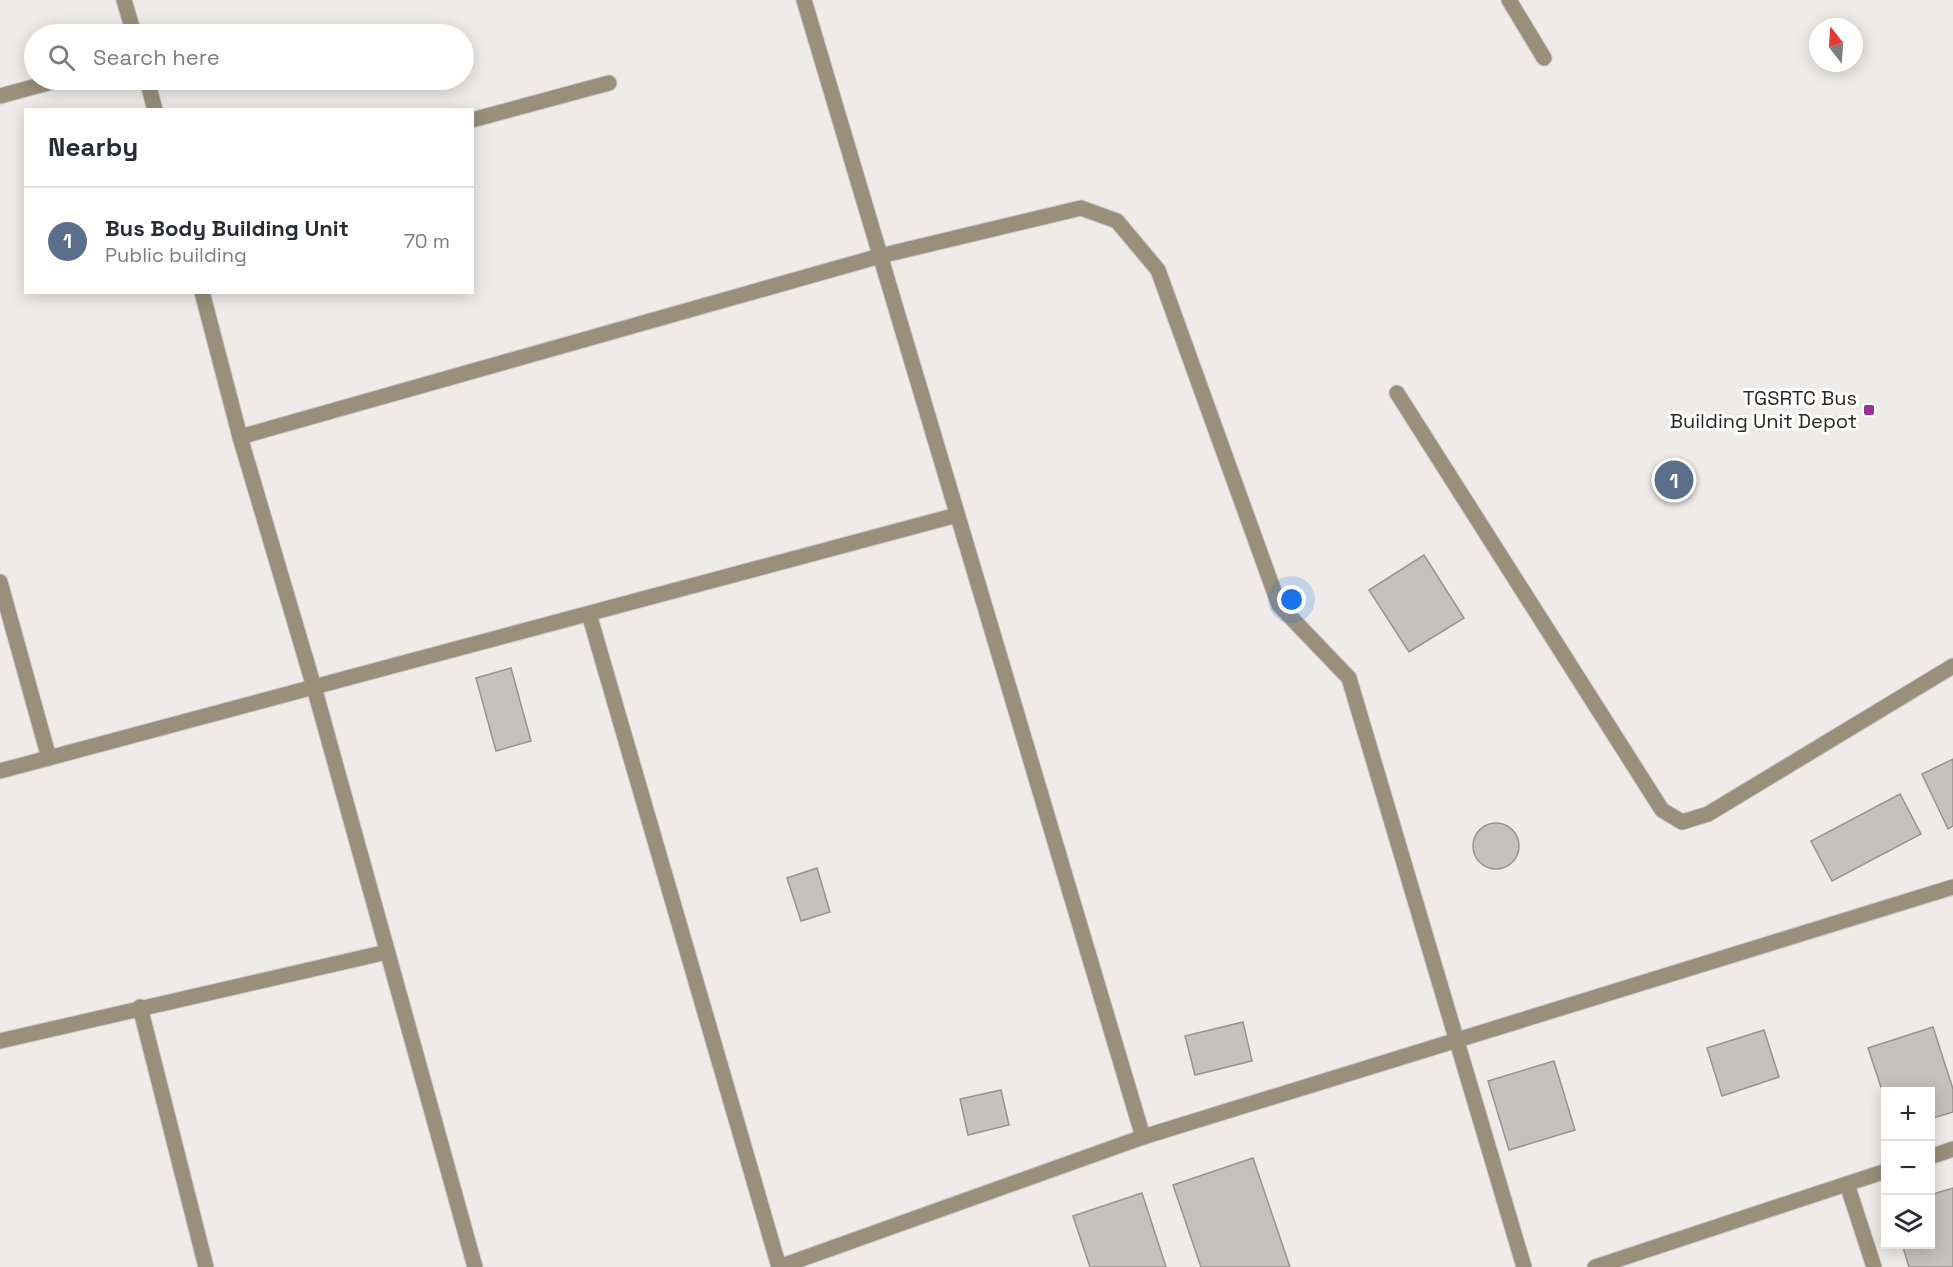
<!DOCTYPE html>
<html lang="en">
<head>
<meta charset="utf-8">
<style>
	body { margin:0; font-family:"Space Grotesk",sans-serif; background:#f2f2f3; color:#2b2b33 }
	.controls { position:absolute; right:18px; bottom:18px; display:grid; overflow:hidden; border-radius:0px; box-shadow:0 3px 15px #0003 }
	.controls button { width:54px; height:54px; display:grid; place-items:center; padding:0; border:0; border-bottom:2px solid #e1e1e2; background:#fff; color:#2b2b33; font:30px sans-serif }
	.compass { position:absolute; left:1809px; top:18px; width:54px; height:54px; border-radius:50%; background:#fff; box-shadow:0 3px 15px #0003; rotate:343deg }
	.you { position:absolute; left:1292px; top:600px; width:21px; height:21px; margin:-15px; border:4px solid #fff; border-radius:50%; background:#1a73e8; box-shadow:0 0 0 9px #1a73e833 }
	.badge { display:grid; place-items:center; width:39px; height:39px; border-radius:50%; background:#db2777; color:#fff; font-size:20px; font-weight:700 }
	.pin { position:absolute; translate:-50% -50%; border:3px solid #fff; box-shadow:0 2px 6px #0006 }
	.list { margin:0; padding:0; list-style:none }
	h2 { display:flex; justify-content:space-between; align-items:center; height:78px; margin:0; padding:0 24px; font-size:26px }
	h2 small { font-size:20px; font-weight:400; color:#7c7c81 }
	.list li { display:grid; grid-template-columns:39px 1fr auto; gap:18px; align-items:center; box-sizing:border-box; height:108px; padding:0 24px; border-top:2px solid #e1e1e2 }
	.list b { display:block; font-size:22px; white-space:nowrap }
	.list p { margin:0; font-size:20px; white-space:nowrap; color:#7c7c81 }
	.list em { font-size:20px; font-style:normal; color:#7c7c81 }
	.icon { flex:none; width:33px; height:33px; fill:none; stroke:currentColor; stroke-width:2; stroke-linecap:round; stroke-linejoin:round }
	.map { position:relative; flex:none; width:1953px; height:1267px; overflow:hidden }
	.search { position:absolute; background:#fff; box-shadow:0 3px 15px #0003; left:24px; top:24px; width:450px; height:66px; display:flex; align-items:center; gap:15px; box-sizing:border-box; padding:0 21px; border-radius:33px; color:#7c7c81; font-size:22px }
	.panel { position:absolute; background:#fff; box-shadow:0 3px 15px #0003; left:24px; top:108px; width:450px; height:186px; border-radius:0px }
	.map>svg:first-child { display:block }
	.building { fill:#c5c1bf; stroke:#979391; stroke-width:1.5 }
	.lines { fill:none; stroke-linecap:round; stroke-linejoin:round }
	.service-casing { stroke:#cac8c5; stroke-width:17 }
	.minor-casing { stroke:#cac8c5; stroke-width:17 }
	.service { stroke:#998f7a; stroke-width:15 }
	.minor { stroke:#998f7a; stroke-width:15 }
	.poi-dot { fill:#9d3294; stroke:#fff; stroke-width:2 }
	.labels { text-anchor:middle; stroke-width:6; stroke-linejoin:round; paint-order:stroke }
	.poi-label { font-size:20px; fill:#272625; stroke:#fff; text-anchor:end }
</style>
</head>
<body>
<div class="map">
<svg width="1953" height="1267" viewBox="0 0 1953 1267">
	<rect width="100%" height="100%" fill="#eeebe8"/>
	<g class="building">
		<polygon points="1424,555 1464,618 1409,652 1369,590"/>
		<polygon points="511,668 531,741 496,751 476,678"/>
		<polygon points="1953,759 1953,826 1948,829 1922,774"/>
		<polygon points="1900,794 1921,834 1832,881 1811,841"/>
		<circle cx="1496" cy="846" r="23"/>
		<polygon points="817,868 830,912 801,921 787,878"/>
		<polygon points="1243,1022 1252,1061 1195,1075 1185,1036"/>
		<polygon points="1933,1027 1953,1089 1953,1112 1930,1119 1930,1092 1886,1092 1886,1102 1868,1048"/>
		<polygon points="1764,1030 1779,1077 1722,1096 1707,1048"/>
		<polygon points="1554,1061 1575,1130 1509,1150 1488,1081"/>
		<polygon points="1001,1090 1009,1125 968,1135 960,1099"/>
		<polygon points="1253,1158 1290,1267 1201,1267 1173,1185"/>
		<polygon points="1953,1188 1953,1267 1909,1267 1902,1244 1930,1244 1930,1195"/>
		<polygon points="1142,1193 1166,1267 1090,1267 1073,1216"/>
	</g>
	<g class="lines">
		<g class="service-casing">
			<g id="service">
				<polyline points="1509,0 1544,58"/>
				<polyline points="1397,393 1662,810 1682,822 1708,814 1953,666"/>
			</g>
		</g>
		<g class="minor-casing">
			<g id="minor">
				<polyline points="124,0 134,34"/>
				<polyline points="804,0 1143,1137"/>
				<polyline points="147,80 155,110"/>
				<polyline points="0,96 59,80"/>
				<polyline points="472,120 609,83"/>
				<polyline points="202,292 240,437 314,687 475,1267"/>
				<polyline points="240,437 880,256 1081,208 1117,221 1158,270 1279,605 1349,678 1524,1267"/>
				<polyline points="0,582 49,758"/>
				<polyline points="589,614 779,1267"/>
				<polyline points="0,771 957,515"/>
				<polyline points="140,1007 206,1267"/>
				<polyline points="0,1041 387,952"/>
				<polyline points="1930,1157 1953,1149"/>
				<polyline points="1847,1184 1874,1267"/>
				<polyline points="779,1267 1143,1137 1953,887"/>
				<polyline points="1595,1267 1886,1171"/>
			</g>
		</g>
		<use href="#service" class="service"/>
		<use href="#minor" class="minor"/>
	</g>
	<rect class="poi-dot" x="1863" y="404" width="12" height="12" rx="3"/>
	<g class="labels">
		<g class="poi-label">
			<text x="1857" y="405">TGSRTC Bus<tspan x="1857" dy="23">Building Unit Depot</tspan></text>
		</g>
	</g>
</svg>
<div class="controls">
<button>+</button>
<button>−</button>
<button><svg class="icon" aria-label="layers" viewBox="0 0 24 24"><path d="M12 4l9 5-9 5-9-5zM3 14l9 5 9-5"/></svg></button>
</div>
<svg class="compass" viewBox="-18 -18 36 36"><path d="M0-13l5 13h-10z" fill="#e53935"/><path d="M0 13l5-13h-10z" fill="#7c7c81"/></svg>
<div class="you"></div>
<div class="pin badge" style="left:1674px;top:480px;background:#5c6f8a">1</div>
<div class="search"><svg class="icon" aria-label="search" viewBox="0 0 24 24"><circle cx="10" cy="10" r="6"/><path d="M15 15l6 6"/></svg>Search here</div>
<section class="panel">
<h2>Nearby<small></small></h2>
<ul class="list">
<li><span class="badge" style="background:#5c6f8a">1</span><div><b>Bus Body Building Unit</b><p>Public building</p></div><em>70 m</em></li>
</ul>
</section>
</div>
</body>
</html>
